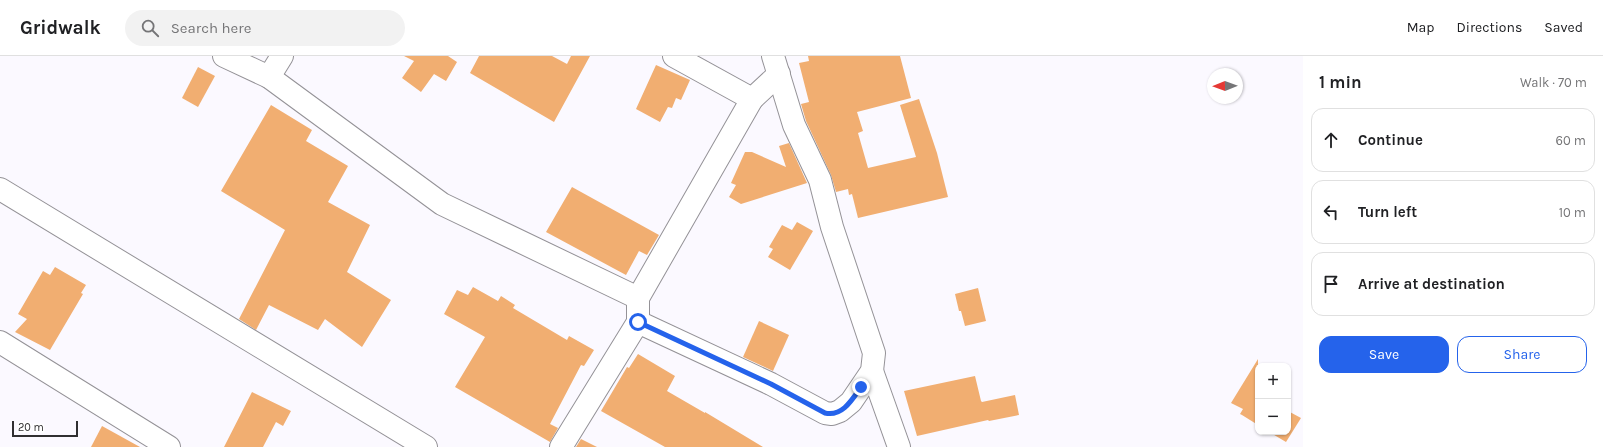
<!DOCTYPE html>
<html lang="en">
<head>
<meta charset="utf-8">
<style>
	body { margin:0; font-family:Karla,sans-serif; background:#f2f2f2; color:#202124 }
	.controls { position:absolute; right:12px; bottom:12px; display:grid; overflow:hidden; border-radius:8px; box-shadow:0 1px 3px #0004 }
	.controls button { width:36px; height:36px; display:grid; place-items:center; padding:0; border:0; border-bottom:1px solid #e0e0e0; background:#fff; color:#202124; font:20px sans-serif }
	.compass { position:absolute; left:1207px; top:12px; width:36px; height:36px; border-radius:50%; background:#fff; box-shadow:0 1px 3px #0004; rotate:269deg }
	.scale { position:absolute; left:12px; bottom:10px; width:66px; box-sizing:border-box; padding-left:4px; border:2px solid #302f31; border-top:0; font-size:11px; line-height:14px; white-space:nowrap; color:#302f31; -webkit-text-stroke:3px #fff; paint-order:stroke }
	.stop { position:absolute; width:12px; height:12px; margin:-9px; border:3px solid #2563eb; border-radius:50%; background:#fff }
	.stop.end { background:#2563eb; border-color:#fff; box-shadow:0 1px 4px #0008 }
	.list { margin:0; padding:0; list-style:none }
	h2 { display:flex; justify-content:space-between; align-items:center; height:52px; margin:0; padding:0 16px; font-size:17px }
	h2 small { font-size:13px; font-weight:400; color:#757577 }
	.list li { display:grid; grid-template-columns:26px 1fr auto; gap:12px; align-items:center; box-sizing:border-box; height:64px; margin:0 8px 8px; padding:0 8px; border:1px solid #e0e0e0; border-radius:12px }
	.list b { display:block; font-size:15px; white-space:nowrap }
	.list em { font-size:13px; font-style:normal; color:#757577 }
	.actions { display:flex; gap:8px; padding:12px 16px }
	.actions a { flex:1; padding:9px 0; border:1px solid #2563eb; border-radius:12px; text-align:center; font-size:14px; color:#2563eb }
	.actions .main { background:#2563eb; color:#fff }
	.icon { flex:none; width:22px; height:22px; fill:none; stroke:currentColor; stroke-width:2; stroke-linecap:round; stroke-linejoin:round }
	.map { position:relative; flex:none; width:1303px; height:391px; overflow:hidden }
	header { display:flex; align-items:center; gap:24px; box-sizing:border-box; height:56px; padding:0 20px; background:#fff; border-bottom:1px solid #e0e0e0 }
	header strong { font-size:19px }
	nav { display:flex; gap:22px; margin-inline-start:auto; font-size:14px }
	.search { width:280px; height:36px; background:#f2f2f2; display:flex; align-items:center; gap:10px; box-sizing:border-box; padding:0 14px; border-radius:22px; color:#757577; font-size:15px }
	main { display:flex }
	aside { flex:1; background:#fff }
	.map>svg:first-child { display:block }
	.building { fill:#f1ae71 }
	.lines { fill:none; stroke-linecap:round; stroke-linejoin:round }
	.minor-casing { stroke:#949297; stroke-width:24 }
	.minor { stroke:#fff; stroke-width:22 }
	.route { stroke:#2563eb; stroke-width:5 }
</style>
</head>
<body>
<header>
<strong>Gridwalk</strong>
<div class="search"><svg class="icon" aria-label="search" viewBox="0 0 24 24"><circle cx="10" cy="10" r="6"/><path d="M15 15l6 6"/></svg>Search here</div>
<nav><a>Map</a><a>Directions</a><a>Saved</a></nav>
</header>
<main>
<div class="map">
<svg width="1303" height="391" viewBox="0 0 1303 391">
	<rect width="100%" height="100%" fill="#fbf9ff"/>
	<g class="building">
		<polygon points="404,0 448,0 457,6 446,25 434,18 421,36 402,22 414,5"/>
		<polygon points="479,0 552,0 567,8 571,0 590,0 554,66 470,17"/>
		<polygon points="808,0 900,0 911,42 857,56 863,75 858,77 868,112 916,101 900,49 919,43 937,97 948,141 858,162 852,138 849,139 848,133 836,136 831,119 806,65 801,48 809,46 799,7 809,5"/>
		<polygon points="656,9 690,24 681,44 676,42 672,52 668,51 660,66 636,53"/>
		<polygon points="198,11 215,20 198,51 182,42"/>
		<polygon points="271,49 312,74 306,85 348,110 328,146 370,169 347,216 391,244 362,291 325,263 318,274 269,249 256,274 239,263 285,174 221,135"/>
		<polygon points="789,87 807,127 741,148 729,141 736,129 731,127 745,96 752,96 786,111 779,90"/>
		<polygon points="572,131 659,179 647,199 639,195 626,219 546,176"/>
		<polygon points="797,166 813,175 790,214 768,201 773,193 769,191 782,169 792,174"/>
		<polygon points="55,211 86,229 81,237 83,238 50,294 15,276 27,263 18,258 43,215 50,219"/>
		<polygon points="473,231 498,245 501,240 515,249 513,252 567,284 569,280 594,294 584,310 581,309 550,368 558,372 550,386 455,331 485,281 444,258 457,234 468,239"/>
		<polygon points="978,232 986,265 965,270 961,255 959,255 955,238"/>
		<polygon points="759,265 789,279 773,315 743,301"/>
		<polygon points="638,298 675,320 667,335 705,357 705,356 763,391 665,391 601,355 627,311 629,312"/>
		<polygon points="1258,303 1258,369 1242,359 1240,358 1243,353 1231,347"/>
		<polygon points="975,320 981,345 982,346 1015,339 1019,359 989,365 988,364 917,380 904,335"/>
		<polygon points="252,336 291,355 283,370 276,366 263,391 224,391"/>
		<polygon points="1288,355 1301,362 1286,386 1269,376 1288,376"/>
		<polygon points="102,370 140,391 91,391"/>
		<polygon points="581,383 597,391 576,391"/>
	</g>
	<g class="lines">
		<g class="minor-casing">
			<g id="minor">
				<polyline points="224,0 269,21 442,148 638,242"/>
				<polyline points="674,0 752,43 779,18"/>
				<polyline points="269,21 282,0"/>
				<polyline points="0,133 426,391"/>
				<polyline points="638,266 771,328 825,357 832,358 840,355 851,346 872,315 874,297 832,171 820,124 794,69 773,0"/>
				<polyline points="0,286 169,391"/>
				<polyline points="872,315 899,391"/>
				<polyline points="561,391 638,266 638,242 752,43"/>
			</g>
		</g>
		<use href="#minor" class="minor"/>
	</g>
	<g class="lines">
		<path class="route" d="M 638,266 L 771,328 L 825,357 C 842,361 852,344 861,331"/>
	</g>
</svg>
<div class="controls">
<button>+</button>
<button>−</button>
</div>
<svg class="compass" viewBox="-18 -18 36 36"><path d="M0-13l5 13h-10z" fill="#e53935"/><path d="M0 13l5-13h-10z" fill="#757577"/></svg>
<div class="scale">20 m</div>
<div class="stop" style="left:638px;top:266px"></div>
<div class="stop end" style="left:861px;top:331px"></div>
</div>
<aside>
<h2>1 min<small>Walk · 70 m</small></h2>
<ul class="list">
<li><svg class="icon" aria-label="ahead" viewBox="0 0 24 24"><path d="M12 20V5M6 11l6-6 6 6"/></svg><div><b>Continue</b></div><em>60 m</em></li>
<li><svg class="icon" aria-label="left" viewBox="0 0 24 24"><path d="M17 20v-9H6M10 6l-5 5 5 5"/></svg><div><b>Turn left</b></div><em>10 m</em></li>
<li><svg class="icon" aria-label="arrive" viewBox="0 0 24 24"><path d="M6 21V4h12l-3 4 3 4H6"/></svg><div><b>Arrive at destination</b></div></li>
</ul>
<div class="actions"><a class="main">Save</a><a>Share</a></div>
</aside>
</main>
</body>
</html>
